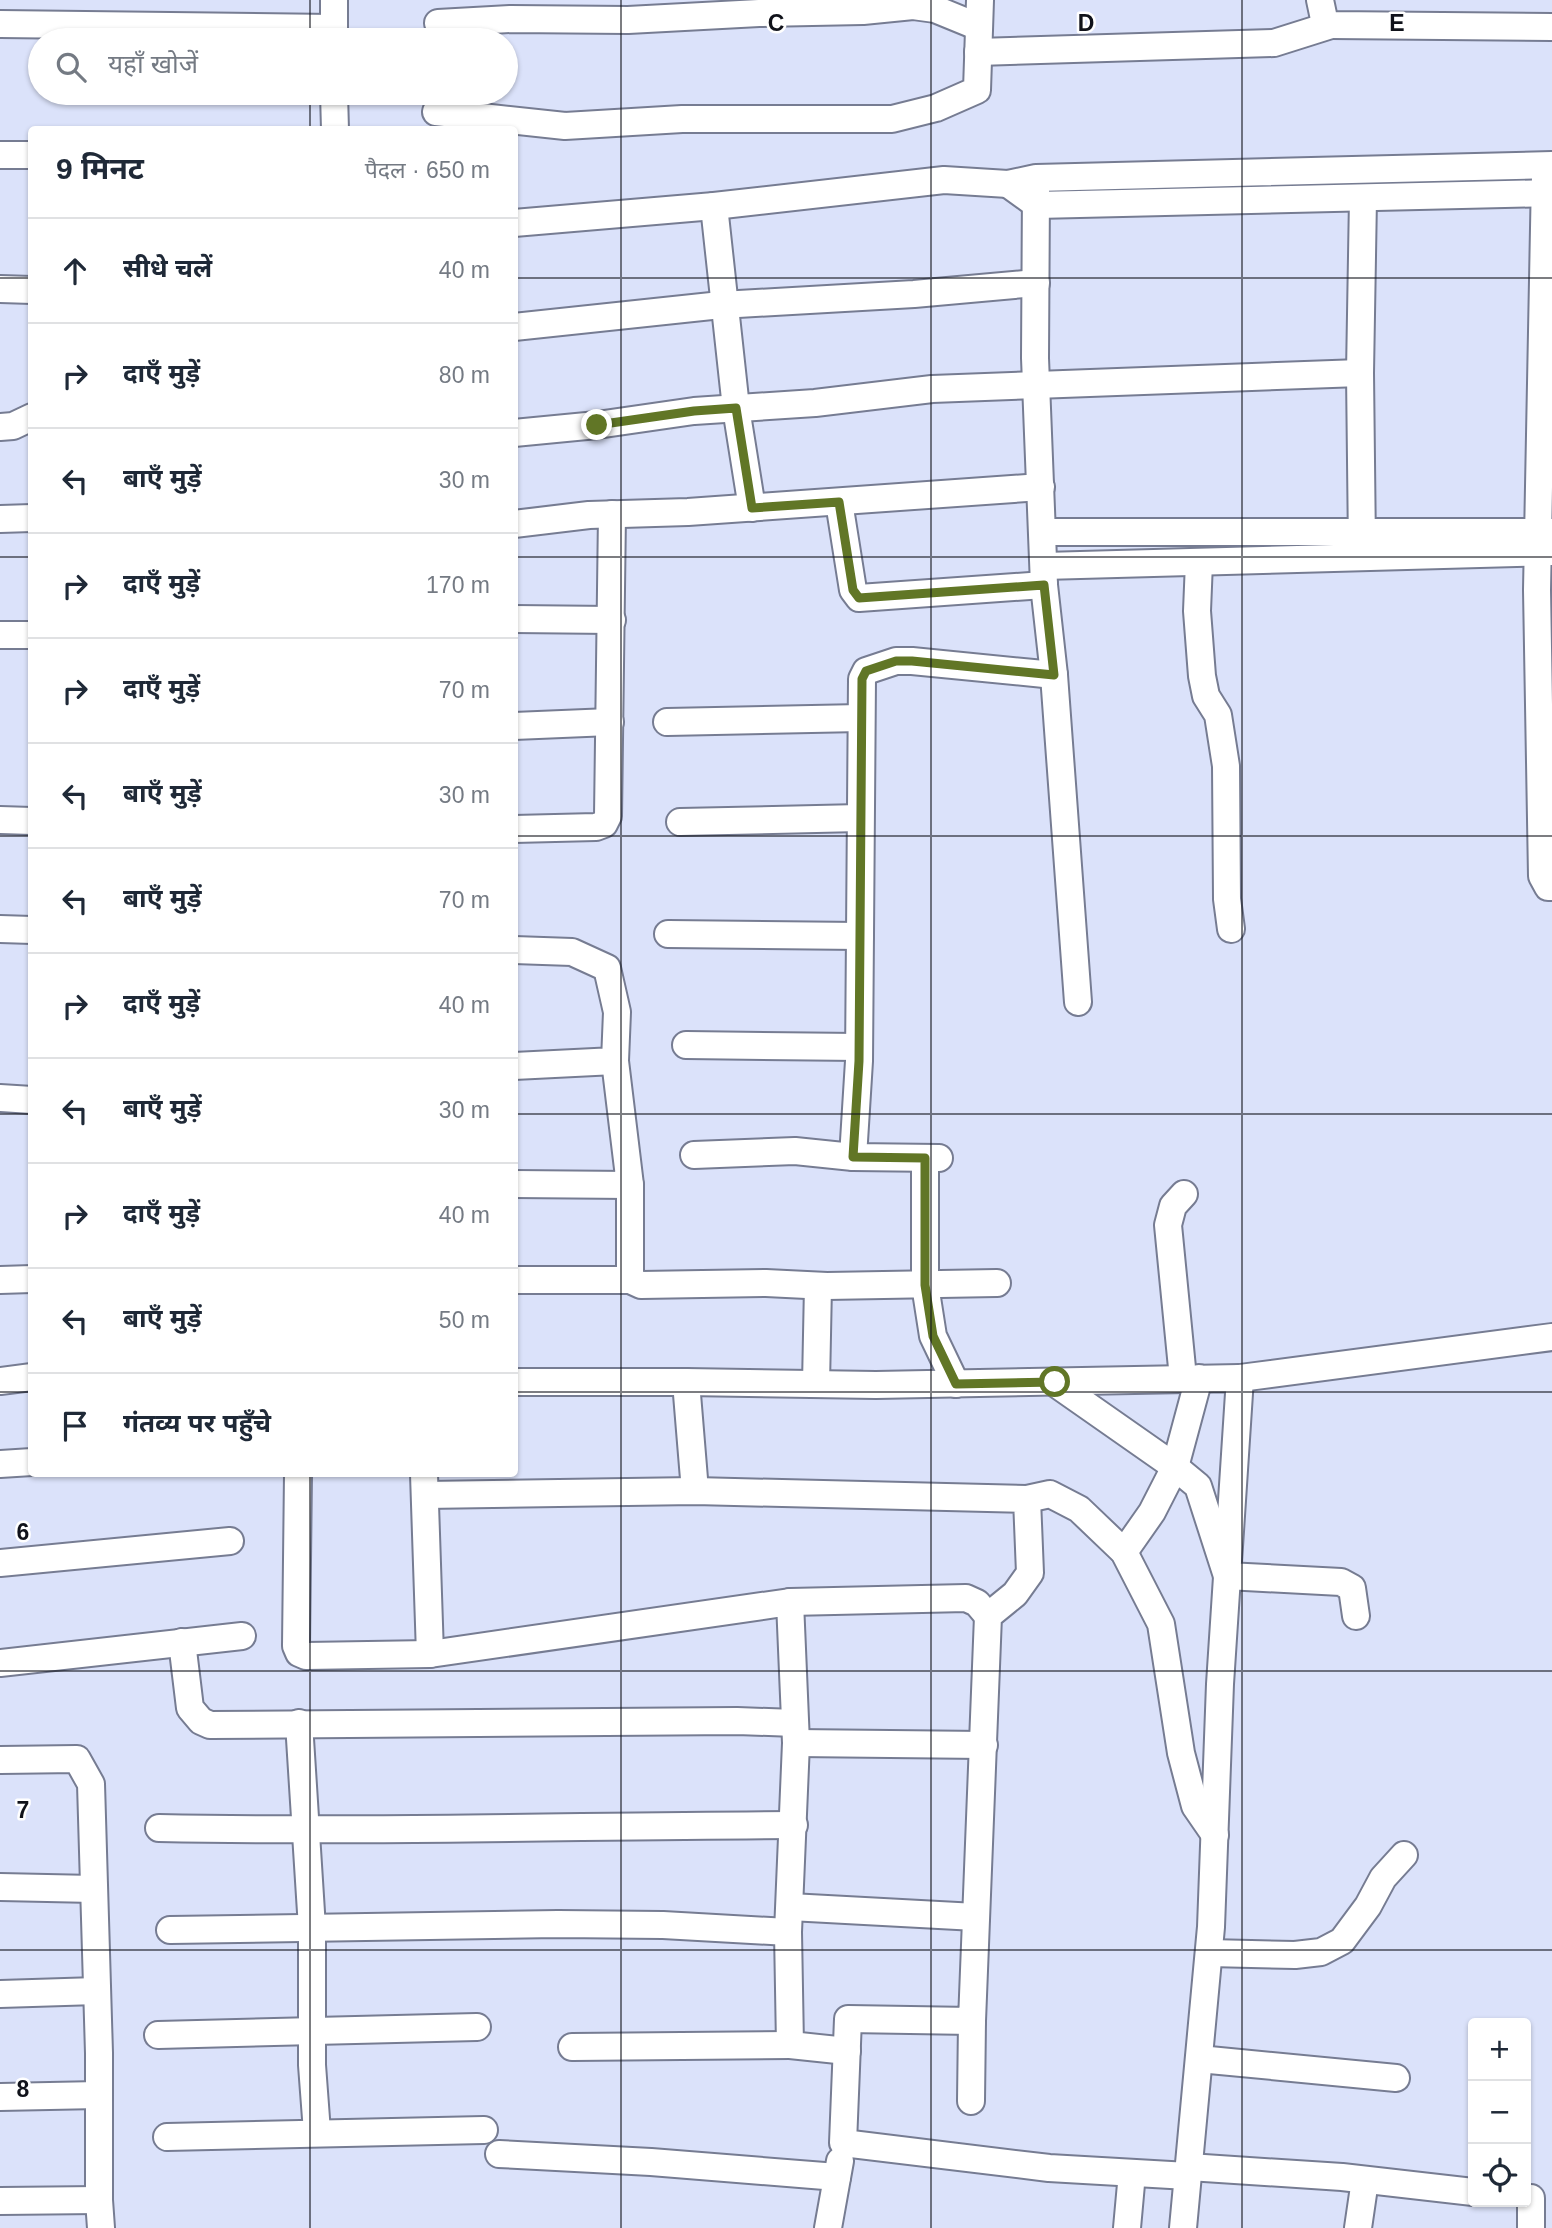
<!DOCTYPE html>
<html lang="hi">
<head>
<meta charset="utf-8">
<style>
	body { margin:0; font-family:Arial,"Noto Sans Devanagari",sans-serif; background:#f2f2f3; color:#1f2937 }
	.controls { position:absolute; right:21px; bottom:21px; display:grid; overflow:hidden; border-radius:7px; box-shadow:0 2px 5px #0004 }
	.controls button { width:63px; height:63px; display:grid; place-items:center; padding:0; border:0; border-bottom:2px solid #e0e1e3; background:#fff; color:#1f2937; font:35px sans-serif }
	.stop { position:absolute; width:21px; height:21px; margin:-16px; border:5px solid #617626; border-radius:50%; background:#fff }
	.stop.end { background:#617626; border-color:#fff; box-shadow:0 2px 7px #0008 }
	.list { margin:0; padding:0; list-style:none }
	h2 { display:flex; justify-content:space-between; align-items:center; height:91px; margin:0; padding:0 28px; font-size:30px }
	h2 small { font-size:23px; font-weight:400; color:#747a83 }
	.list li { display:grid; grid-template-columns:46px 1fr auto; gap:21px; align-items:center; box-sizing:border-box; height:105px; padding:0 28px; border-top:2px solid #e0e1e3 }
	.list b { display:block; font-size:26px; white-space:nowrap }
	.list em { font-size:23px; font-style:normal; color:#747a83 }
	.icon { flex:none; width:38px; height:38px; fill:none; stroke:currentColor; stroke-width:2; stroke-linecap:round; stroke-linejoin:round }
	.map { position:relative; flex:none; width:1552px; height:2228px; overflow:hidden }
	.search { position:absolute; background:#fff; box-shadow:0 2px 5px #0004; left:28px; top:28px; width:490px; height:77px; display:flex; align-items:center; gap:18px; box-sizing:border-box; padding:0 24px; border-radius:38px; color:#747a83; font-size:26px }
	.panel { position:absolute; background:#fff; box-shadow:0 2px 5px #0004; left:28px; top:126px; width:490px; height:1351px; border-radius:7px }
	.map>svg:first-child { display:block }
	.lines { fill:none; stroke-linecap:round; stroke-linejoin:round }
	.minor-casing { stroke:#767c92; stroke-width:30 }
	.minor { stroke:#fff; stroke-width:26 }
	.route { stroke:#617626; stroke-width:9 }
	.grid { fill:none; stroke:#10121a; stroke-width:2; stroke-opacity:0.55 }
	.grid-label { font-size:23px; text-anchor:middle; font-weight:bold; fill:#10121a; stroke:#fff; stroke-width:5; stroke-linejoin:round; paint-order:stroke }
</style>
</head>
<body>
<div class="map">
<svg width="1552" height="2228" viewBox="0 0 1552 2228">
	<rect width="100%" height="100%" fill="#dbe2fa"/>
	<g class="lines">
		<g class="minor-casing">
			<g id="minor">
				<polyline points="334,0 334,40"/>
				<polyline points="1320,0 1324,19 1331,25 1552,27"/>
				<polyline points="438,23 510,19 628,20 759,13 863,11 913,6 935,9 979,27"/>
				<polyline points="0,24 334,28"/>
				<polyline points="978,52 1274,43 1331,25"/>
				<polyline points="334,93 335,130"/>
				<polyline points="436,112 565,126 682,119 892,119 936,108 977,90 980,0"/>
				<polyline points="0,155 32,155"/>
				<polyline points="1552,165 1036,178 1008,184 1037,205 1552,193"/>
				<polyline points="1545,177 1537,590 1542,876 1548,887 1552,887"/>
				<polyline points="1036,190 1035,358 1044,585 1054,675 1078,1002"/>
				<polyline points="714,206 736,408 752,508"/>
				<polyline points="514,223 714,206 944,180 1008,184"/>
				<polyline points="0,289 32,290"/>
				<polyline points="514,327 721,305 914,294 1036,283"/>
				<polyline points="0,427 13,426 32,417"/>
				<polyline points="514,433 597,425 694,411 815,403 932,389 1360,373"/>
				<polyline points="839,502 853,590 859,598 1044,585"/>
				<polyline points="0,519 32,518"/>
				<polyline points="514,524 589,515 688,512 1041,487"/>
				<polyline points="1043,532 1552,532"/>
				<polyline points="1362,548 1360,373 1363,198"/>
				<polyline points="1199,562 1197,611 1202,676 1206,696 1218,715 1226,766 1227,899 1231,929"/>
				<polyline points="1044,566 1552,552"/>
				<polyline points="514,619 612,620"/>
				<polyline points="0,635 32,635"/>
				<polyline points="667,722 861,718"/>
				<polyline points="514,726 610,722"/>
				<polyline points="0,820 32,821"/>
				<polyline points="680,822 860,818"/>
				<polyline points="514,829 596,827 604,824 608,816 612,514"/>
				<polyline points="0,929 32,930"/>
				<polyline points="668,934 860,936"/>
				<polyline points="514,950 572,952 607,968 617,1012 615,1061 514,1066"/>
				<polyline points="686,1045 859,1047"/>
				<polyline points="0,1098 32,1100"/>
				<polyline points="694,1155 795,1151 853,1157 939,1158"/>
				<polyline points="853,1157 859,1061 862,679 866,671 896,661 912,661 1054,675"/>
				<polyline points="925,1158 925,1285 933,1336 956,1384"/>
				<polyline points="514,1184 630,1185 615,1061"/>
				<polyline points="0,1280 32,1279"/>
				<polyline points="514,1280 630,1280 630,1185"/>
				<polyline points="630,1280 641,1285 766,1283 827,1286 997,1283"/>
				<polyline points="1183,1378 1168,1225 1173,1206 1184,1194"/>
				<polyline points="1240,1378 1552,1337"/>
				<polyline points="0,1381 32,1377"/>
				<polyline points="514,1382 686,1382 876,1385 1240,1378 1220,1684 1211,1927 1183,2228"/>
				<polyline points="686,1382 695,1491"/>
				<polyline points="1055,1383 1175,1467 1198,1486 1227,1576 1341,1582 1352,1588 1356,1616"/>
				<polyline points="816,1384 818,1286"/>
				<polyline points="0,1464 32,1462"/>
				<polyline points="298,1474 296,1646 299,1653 306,1656 430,1654 790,1602 796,1743 788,1932 790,2045 847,2051"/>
				<polyline points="424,1474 430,1654"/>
				<polyline points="425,1495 695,1491 1027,1499 1030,1573 1015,1594 988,1616 972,2021 848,2019 843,2143 1049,2168 1188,2176"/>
				<polyline points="1027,1499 1050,1494 1079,1509 1124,1552 1161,1624 1181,1753 1195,1806 1215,1835"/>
				<polyline points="1124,1552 1152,1512 1175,1467 1199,1378"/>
				<polyline points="0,1563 230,1541"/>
				<polyline points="790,1602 966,1598 977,1603 988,1616"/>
				<polyline points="182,1642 190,1708 201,1721 210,1725 737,1721 795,1723"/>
				<polyline points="0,1663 242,1636"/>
				<polyline points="299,1723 312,1928 312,2065 317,2132"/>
				<polyline points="796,1743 984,1745"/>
				<polyline points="0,1760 77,1759 91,1784 99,2053 99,2200 101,2228"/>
				<path d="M 159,1828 C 370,1832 582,1826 794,1825"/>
				<polyline points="0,1887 94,1889"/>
				<polyline points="790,1907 976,1917"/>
				<polyline points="170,1930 558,1924 663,1925 788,1932"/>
				<polyline points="1209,1953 1295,1955 1321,1952 1342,1941 1368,1906 1383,1878 1404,1855"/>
				<polyline points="0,1994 97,1991"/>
				<polyline points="158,2035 477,2027"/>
				<polyline points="572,2047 790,2045"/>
				<polyline points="1199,2059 1396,2078"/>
				<polyline points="0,2097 99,2095"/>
				<polyline points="971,2101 972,2021"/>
				<polyline points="167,2137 484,2130"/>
				<polyline points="499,2154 651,2162 837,2177"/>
				<polyline points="1189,2167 1342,2177 1473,2192"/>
				<polyline points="0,2201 99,2200"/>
				<polyline points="828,2228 840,2161"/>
				<polyline points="1127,2228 1132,2173"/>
				<polyline points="1358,2228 1365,2180"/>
				<polyline points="1531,2228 1531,2198"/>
			</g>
		</g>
		<use href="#minor" class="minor"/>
	</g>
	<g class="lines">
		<polyline class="route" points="597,425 694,411 736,408 752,508 839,502 853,590 859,598 1044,585 1054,675 912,661 896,661 866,671 862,679 859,1061 853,1157 925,1158 925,1285 933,1336 956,1384 1055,1382"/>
	</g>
	<path class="grid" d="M 310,0 L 310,40M 621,0 L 621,2228M 931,0 L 931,2228M 1242,0 L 1242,2228M 310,93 L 310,130M 0,278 L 32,278M 514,278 L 1552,278M 0,557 L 32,557M 514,557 L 1552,557M 0,836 L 32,836M 514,836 L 1552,836M 0,1114 L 32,1114M 514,1114 L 1552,1114M 0,1392 L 32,1392M 514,1392 L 1552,1392M 310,1474 L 310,2228M 0,1671 L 1552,1671M 0,1950 L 1552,1950"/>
	<g class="grid-label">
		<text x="776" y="31">C</text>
		<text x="1086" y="31">D</text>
		<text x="1397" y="31">E</text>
		<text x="23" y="1540">6</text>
		<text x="23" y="1818">7</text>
		<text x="23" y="2097">8</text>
	</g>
</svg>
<div class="controls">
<button>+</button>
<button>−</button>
<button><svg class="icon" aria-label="locate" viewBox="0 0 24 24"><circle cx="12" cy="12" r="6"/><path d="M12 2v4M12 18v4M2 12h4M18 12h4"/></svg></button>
</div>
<div class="stop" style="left:1055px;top:1382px"></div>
<div class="stop end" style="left:597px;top:425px"></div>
<div class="search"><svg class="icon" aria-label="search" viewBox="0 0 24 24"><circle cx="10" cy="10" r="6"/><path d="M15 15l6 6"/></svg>यहाँ खोजें</div>
<section class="panel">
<h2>9 मिनट<small>पैदल · 650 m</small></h2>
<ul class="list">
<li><svg class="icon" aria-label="ahead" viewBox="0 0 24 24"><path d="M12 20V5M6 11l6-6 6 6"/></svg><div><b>सीधे चलें</b></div><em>40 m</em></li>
<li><svg class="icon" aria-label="right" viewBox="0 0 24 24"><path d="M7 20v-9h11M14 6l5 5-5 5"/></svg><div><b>दाएँ मुड़ें</b></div><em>80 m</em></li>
<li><svg class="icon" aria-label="left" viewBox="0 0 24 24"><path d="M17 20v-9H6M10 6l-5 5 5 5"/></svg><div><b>बाएँ मुड़ें</b></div><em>30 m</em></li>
<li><svg class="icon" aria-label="right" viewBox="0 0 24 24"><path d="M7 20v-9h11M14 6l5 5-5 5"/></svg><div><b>दाएँ मुड़ें</b></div><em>170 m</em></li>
<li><svg class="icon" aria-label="right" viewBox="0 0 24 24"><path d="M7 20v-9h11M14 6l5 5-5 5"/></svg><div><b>दाएँ मुड़ें</b></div><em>70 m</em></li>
<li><svg class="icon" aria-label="left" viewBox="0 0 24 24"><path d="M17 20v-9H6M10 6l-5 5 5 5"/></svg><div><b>बाएँ मुड़ें</b></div><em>30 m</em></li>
<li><svg class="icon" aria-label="left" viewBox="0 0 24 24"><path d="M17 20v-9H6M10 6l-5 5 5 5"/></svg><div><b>बाएँ मुड़ें</b></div><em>70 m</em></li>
<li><svg class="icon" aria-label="right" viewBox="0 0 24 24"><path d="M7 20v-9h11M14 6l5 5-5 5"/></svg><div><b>दाएँ मुड़ें</b></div><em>40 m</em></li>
<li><svg class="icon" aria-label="left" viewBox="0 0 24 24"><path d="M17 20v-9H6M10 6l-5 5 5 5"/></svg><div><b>बाएँ मुड़ें</b></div><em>30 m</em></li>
<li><svg class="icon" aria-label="right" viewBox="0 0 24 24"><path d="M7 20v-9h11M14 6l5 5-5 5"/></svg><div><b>दाएँ मुड़ें</b></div><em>40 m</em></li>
<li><svg class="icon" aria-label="left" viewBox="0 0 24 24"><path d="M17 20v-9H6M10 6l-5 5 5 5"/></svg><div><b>बाएँ मुड़ें</b></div><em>50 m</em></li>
<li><svg class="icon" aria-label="arrive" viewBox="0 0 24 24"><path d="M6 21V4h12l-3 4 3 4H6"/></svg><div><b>गंतव्य पर पहुँचे</b></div></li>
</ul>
</section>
</div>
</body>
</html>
